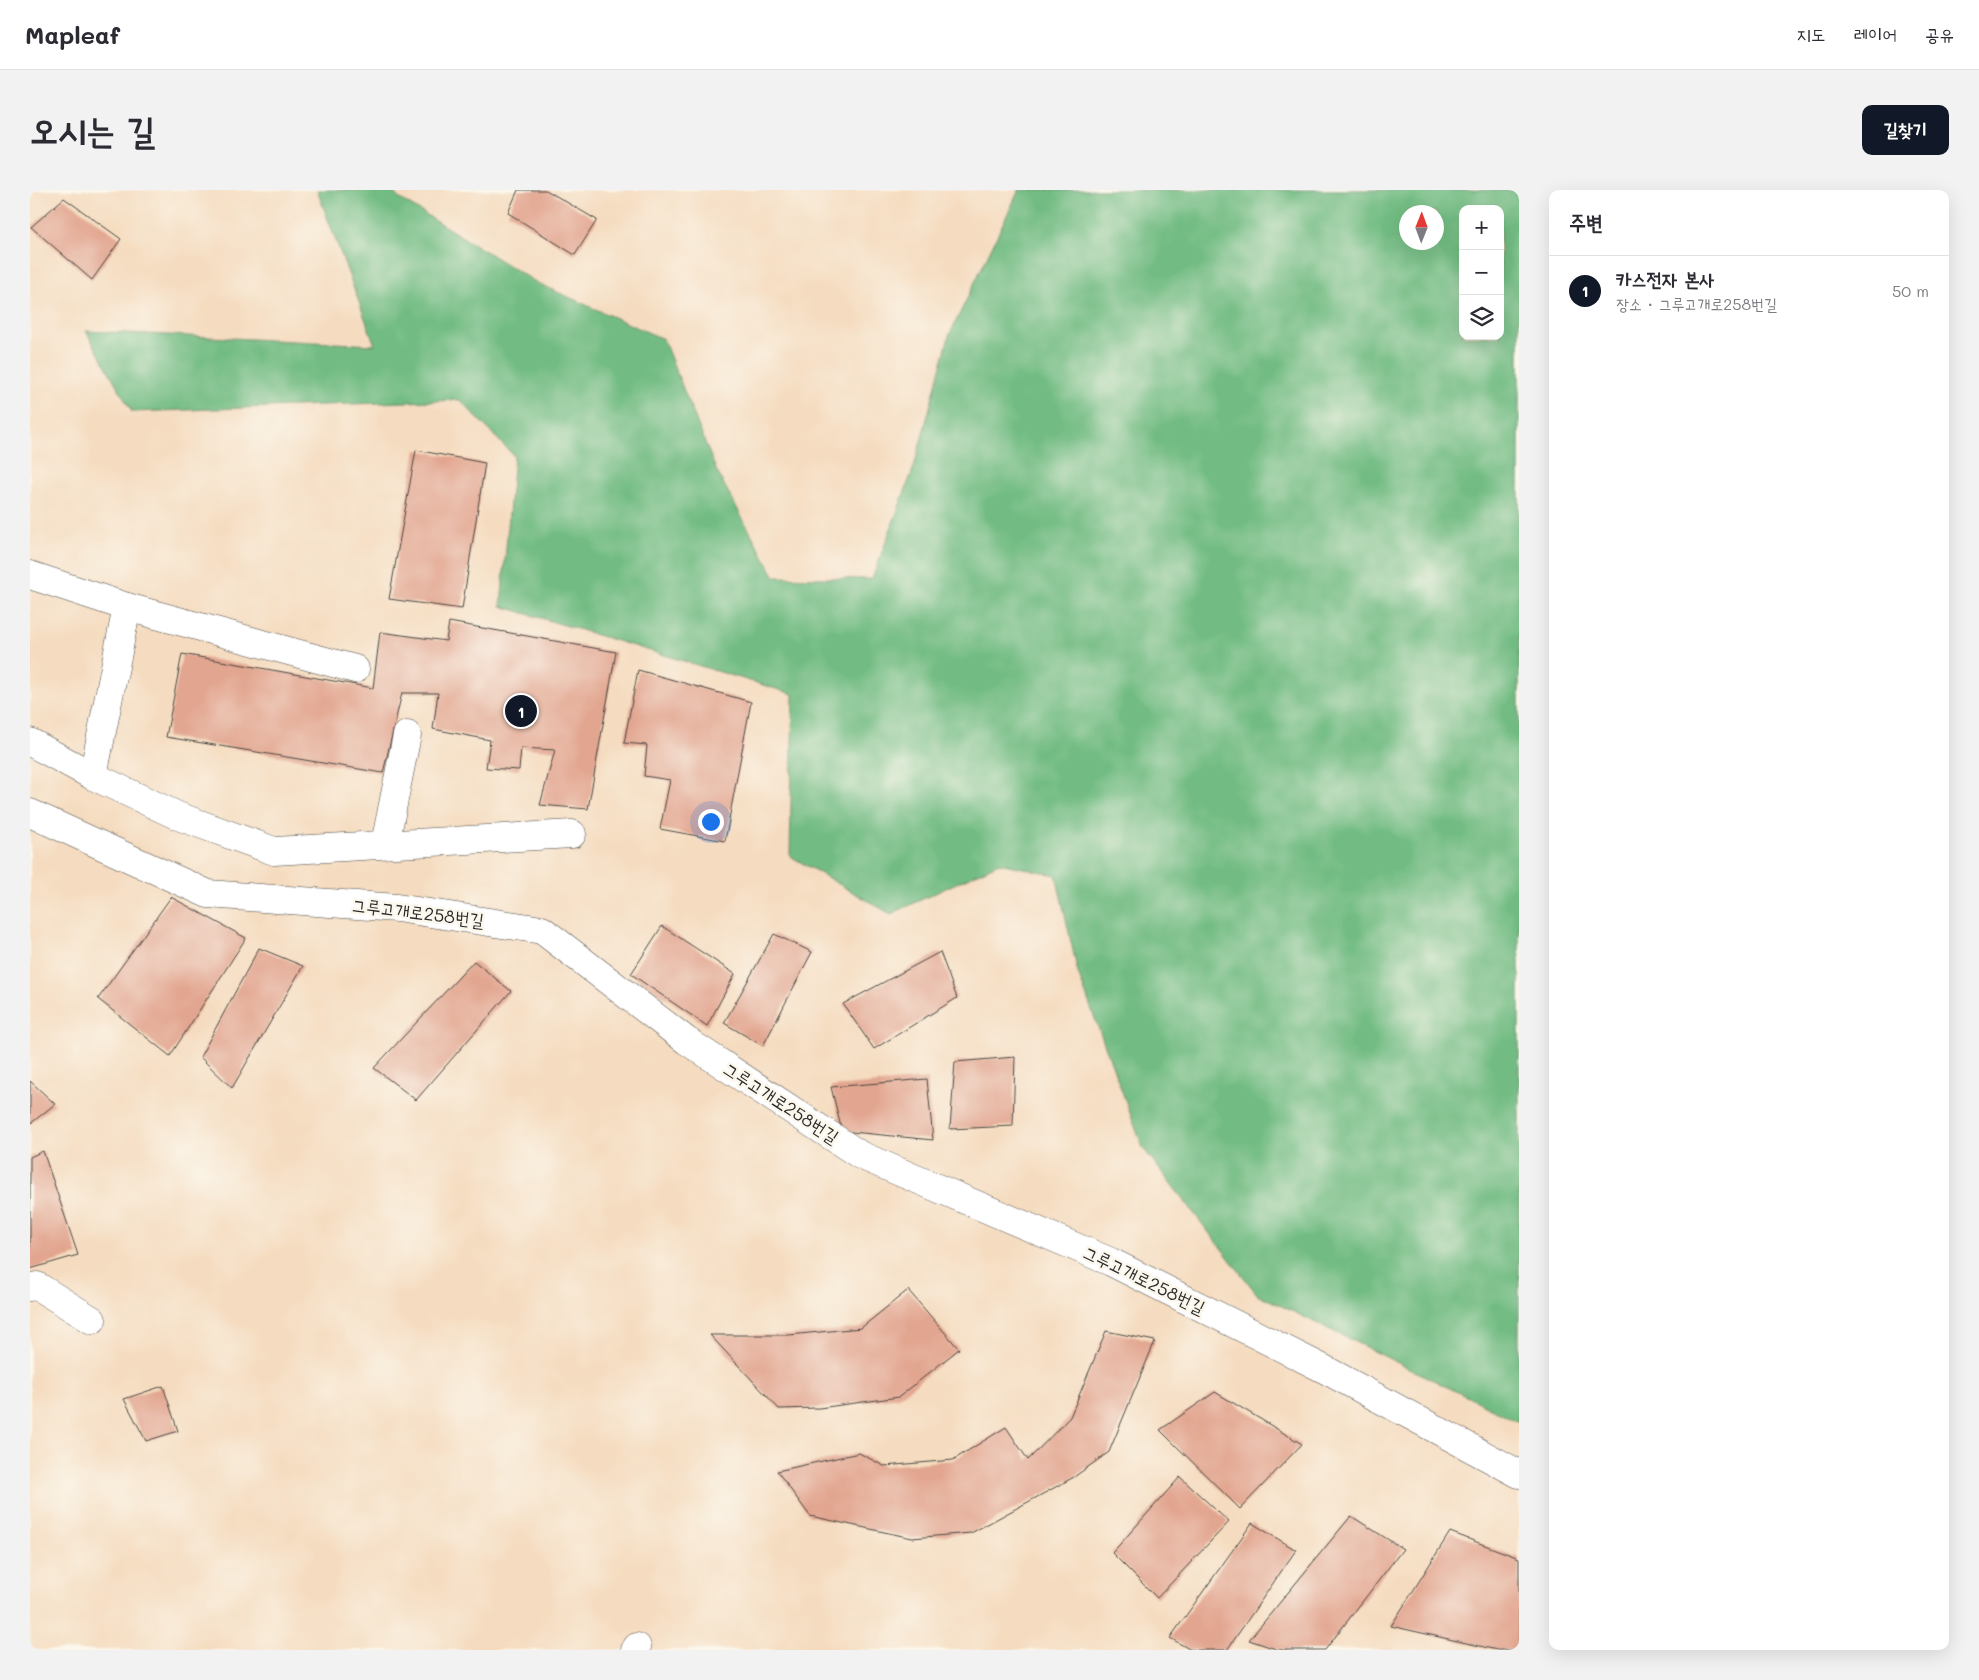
<!DOCTYPE html>
<html lang="ko">
<head>
<meta charset="utf-8">
<style>
	body { margin:0; font-family:Mali,"Poor Story",sans-serif; background:#f2f2f3; color:#2b2b33 }
	.controls { position:absolute; right:15px; top:15px; display:grid; overflow:hidden; border-radius:10px; box-shadow:0 5px 20px #0002 }
	.controls button { width:45px; height:45px; display:grid; place-items:center; padding:0; border:0; border-bottom:1px solid #e1e1e2; background:#fff; color:#2b2b33; font:25px sans-serif }
	.compass { position:absolute; left:1369px; top:15px; width:45px; height:45px; border-radius:50%; background:#fff; box-shadow:0 5px 20px #0002; rotate:1deg }
	.you { position:absolute; left:680px; top:631px; width:18px; height:18px; margin:-12px; border:4px solid #fff; border-radius:50%; background:#1a73e8; box-shadow:0 0 0 8px #1a73e833 }
	.badge { display:grid; place-items:center; width:32px; height:32px; border-radius:50%; background:#111827; color:#fff; font-size:16px; font-weight:700 }
	.pin { position:absolute; translate:-50% -50%; border:2px solid #fff; box-shadow:0 1px 5px #0006 }
	.list { margin:0; padding:0; list-style:none }
	h2 { display:flex; justify-content:space-between; align-items:center; height:65px; margin:0; padding:0 20px; font-size:21px }
	h2 small { font-size:16px; font-weight:400; color:#7c7c81 }
	.list li { display:grid; grid-template-columns:32px 1fr auto; gap:15px; align-items:center; box-sizing:border-box; height:70px; padding:0 20px; border-top:1px solid #e1e1e2 }
	.list b { display:block; font-size:19px; white-space:nowrap }
	.list p { margin:0; font-size:16px; white-space:nowrap; color:#7c7c81 }
	.list em { font-size:16px; font-style:normal; color:#7c7c81 }
	.icon { flex:none; width:28px; height:28px; fill:none; stroke:currentColor; stroke-width:2; stroke-linecap:round; stroke-linejoin:round }
	.map { position:relative; flex:none; width:1489px; height:1460px; overflow:hidden; border-radius:10px }
	header { display:flex; align-items:center; gap:30px; box-sizing:border-box; height:70px; padding:0 25px; background:#fff; border-bottom:1px solid #e1e1e2 }
	header strong { font-size:24px }
	nav { display:flex; gap:28px; margin-inline-start:auto; font-size:18px }
	.intro { display:flex; align-items:center; justify-content:space-between; box-sizing:border-box; height:120px; padding:0 30px }
	h1 { margin:0; font-size:35px }
	.button { padding:12px 22px; border-radius:10px; background:#111827; color:#fff; font-size:18px; font-weight:700 }
	main { display:flex; gap:30px; padding:0 30px }
	aside { flex:1; background:#fff; border-radius:10px; box-shadow:0 5px 20px #0002 }
	.map>svg:first-child { display:block }
	.forest { fill:#72bc83; stroke:#4e7457; fill-rule:evenodd }
	.building { fill:#e2a58f }
	.lines { fill:none; stroke-linecap:round; stroke-linejoin:round }
	.minor-casing { stroke:#494641; stroke-width:29 }
	.minor { stroke:#fff; stroke-width:28 }
	.labels { text-anchor:middle; stroke-width:5; stroke-linejoin:round; paint-order:stroke }
	.street-label { font-size:18px; fill:#2b2b2b; stroke:#fbf7ec }
</style>
</head>
<body>
<header>
<strong>Mapleaf</strong>
<nav><a>지도</a><a>레이어</a><a>공유</a></nav>
</header>
<div class="intro"><h1>오시는 길</h1><a class="button">길찾기</a></div>
<main>
<div class="map">
<svg width="1489" height="1460" viewBox="0 0 1489 1460">
	<rect width="100%" height="100%" fill="#fbf7ec"/>
	<filter id="ink" filterUnits="userSpaceOnUse"><feTurbulence type="fractalNoise" baseFrequency=".02" numOctaves="2"/><feDisplacementMap in="SourceGraphic" scale="10" xChannelSelector="R" yChannelSelector="G"/><feConvolveMatrix kernelMatrix="1 2 1 2 8 2 1 2 1" color-interpolation-filters="sRGB"/></filter>
	<filter id="wash" filterUnits="userSpaceOnUse"><feTurbulence type="fractalNoise" baseFrequency=".0096" numOctaves="4" result="noise"/><feDisplacementMap in="SourceGraphic" scale="20" xChannelSelector="R" yChannelSelector="G"/><feGaussianBlur stdDeviation="1.12" result="paint"/><feColorMatrix in="noise" values="0 0 0 0 0 0 0 0 0 0 0 0 0 0 0 0 0 1.4 0 .05"/><feComposite in="paint" operator="in"/></filter>
	<g filter="url(#wash)">
		<rect width="100%" height="100%" fill="#f5dcc0"/>
		<path class="forest" d="M 287,0 L 363,0 L 367,7 L 509,94 L 633,149 L 687,282 L 745,387 L 842,389 L 884,277 L 919,146 L 989,0 L 1489,0 L 1489,1232 L 1227,1104 L 1113,958 L 1048,783 L 1026,685 L 969,673 L 861,724 L 760,666 L 763,504 L 471,416 L 484,266 L 430,210 L 102,222 L 56,141 L 345,155 ZM 1433,19 L 1470,19 L 1470,146 L 1433,146 ZM 1376,22 L 1406,22 L 1406,52 L 1376,52 Z"/>
		<g id="blocks">
			<g class="building">
				<polygon points="488,0 516,0 567,30 545,65 478,23"/>
				<polygon points="34,8 91,49 62,90 1,37"/>
				<polygon points="386,260 455,273 432,419 359,409"/>
				<polygon points="419,432 586,462 558,619 510,615 525,560 491,558 489,580 456,578 460,550 403,539 408,503 372,503 353,583 136,547 152,464 343,498 350,442 416,451"/>
				<polygon points="608,480 721,512 695,651 630,639 640,590 614,586 617,555 594,553"/>
				<polygon points="141,707 216,748 140,866 68,809"/>
				<polygon points="632,736 705,784 677,836 601,784"/>
				<polygon points="744,744 782,762 733,856 694,833"/>
				<polygon points="229,758 273,776 202,898 170,867"/>
				<polygon points="910,762 927,808 844,859 813,814"/>
				<polygon points="444,771 481,801 386,910 344,878"/>
				<polygon points="985,867 983,936 920,939 925,872"/>
				<polygon points="897,889 903,950 812,941 801,897"/>
				<polygon points="0,891 25,914 0,934"/>
				<polygon points="13,961 48,1065 0,1079 0,967"/>
				<polygon points="878,1100 929,1159 869,1207 789,1218 749,1219 680,1145 759,1145 831,1138"/>
				<polygon points="1076,1141 1125,1151 1079,1262 1044,1287 941,1343 882,1348 780,1326 747,1281 829,1263 854,1276 923,1270 976,1237 998,1270 1040,1227"/>
				<polygon points="133,1196 148,1241 116,1251 94,1209"/>
				<polygon points="1185,1202 1272,1254 1210,1319 1130,1240"/>
				<polygon points="1150,1287 1199,1332 1127,1408 1082,1363"/>
				<polygon points="1321,1326 1373,1359 1295,1460 1249,1460 1219,1450"/>
				<polygon points="1222,1333 1266,1360 1197,1460 1161,1460 1140,1448"/>
				<polygon points="1420,1342 1489,1368 1489,1460 1467,1460 1361,1436"/>
			</g>
		</g>
	</g>
	<g filter="url(#ink)">
		<use href="#blocks" fill-opacity="0" stroke="#494641" stroke-width="1"/>
		<g class="lines">
			<g class="minor-casing">
				<g id="minor">
					<polyline points="0,385 97,417 325,479"/>
					<polyline points="0,552 63,586 148,626 244,661 542,644"/>
					<polyline points="63,586 97,417"/>
					<polyline points="0,623 178,704 367,718 512,740 657,851 830,965 1081,1072 1294,1179 1489,1284"/>
					<polyline points="355,654 377,545"/>
					<polyline points="0,1097 7,1096 62,1130"/>
					<polyline points="605,1460 607,1457"/>
				</g>
			</g>
			<use href="#minor" class="minor"/>
		</g>
	</g>
	<g class="labels">
		<g class="street-label">
			<text transform="translate(388 723) rotate(7)" y="6">그루고개로258번길</text>
			<text transform="translate(751 913) rotate(33)" y="6">그루고개로258번길</text>
			<text transform="translate(1114 1090) rotate(26)" y="6">그루고개로258번길</text>
		</g>
	</g>
</svg>
<div class="controls">
<button>+</button>
<button>−</button>
<button><svg class="icon" aria-label="layers" viewBox="0 0 24 24"><path d="M12 4l9 5-9 5-9-5zM3 14l9 5 9-5"/></svg></button>
</div>
<svg class="compass" viewBox="-18 -18 36 36"><path d="M0-13l5 13h-10z" fill="#e53935"/><path d="M0 13l5-13h-10z" fill="#7c7c81"/></svg>
<div class="you"></div>
<div class="pin badge" style="left:491px;top:521px">1</div>
</div>
<aside>
<h2>주변<small></small></h2>
<ul class="list">
<li><span class="badge">1</span><div><b>카스전자 본사</b><p>장소 · 그루고개로258번길</p></div><em>50 m</em></li>
</ul>
</aside>
</main>
</body>
</html>
